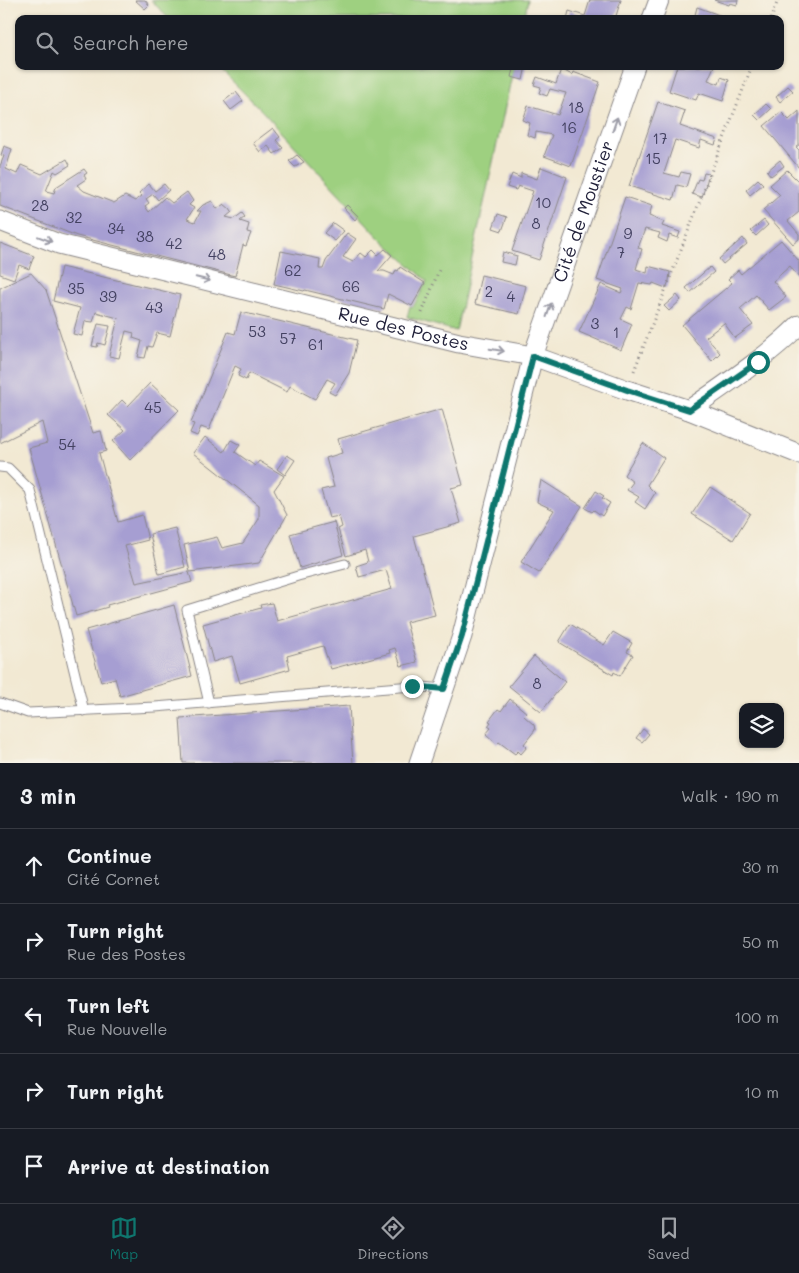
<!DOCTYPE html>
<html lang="en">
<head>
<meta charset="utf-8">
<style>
	body { margin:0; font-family:Mali,sans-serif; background:#242831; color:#f1f3f6 }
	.controls { position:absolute; right:15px; bottom:15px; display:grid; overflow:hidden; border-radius:10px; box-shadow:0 1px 4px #0004 }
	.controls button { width:45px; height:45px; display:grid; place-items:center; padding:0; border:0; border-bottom:1px solid #363941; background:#171b24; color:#f1f3f6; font:25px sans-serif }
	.stop { position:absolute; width:15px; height:15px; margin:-11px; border:4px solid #0f766e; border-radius:50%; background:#fff }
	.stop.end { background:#0f766e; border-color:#fff; box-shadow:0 1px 5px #0008 }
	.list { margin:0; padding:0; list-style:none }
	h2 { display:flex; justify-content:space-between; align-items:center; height:65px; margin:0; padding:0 20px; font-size:21px }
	h2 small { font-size:16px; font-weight:400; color:#9ea1a6 }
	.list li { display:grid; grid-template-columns:32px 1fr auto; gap:15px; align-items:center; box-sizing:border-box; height:75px; padding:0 20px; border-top:1px solid #363941 }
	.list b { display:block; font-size:19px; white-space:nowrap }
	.list p { margin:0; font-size:16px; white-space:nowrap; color:#9ea1a6 }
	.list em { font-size:16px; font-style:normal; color:#9ea1a6 }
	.icon { flex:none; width:28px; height:28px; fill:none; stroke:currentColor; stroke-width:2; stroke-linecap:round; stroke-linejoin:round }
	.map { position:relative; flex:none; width:799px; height:763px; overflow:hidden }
	.search { position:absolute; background:#171b24; box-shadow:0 1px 4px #0004; left:15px; right:15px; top:15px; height:55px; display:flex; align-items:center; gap:12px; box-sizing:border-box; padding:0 18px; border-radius:10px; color:#9ea1a6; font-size:19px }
	.sheet { height:440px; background:#171b24 }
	nav { display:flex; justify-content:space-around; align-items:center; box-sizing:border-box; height:70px; border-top:1px solid #363941; background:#171b24; font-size:14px; color:#9ea1a6 }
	nav a { display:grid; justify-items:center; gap:2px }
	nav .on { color:#0f766e }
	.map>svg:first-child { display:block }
	.green { fill:#9ed080; stroke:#60795e }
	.building { fill:#a69ed2 }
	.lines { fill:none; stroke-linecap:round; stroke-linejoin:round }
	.service-casing { stroke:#8a8687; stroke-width:11 }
	.minor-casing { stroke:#8a8687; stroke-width:21 }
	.path { stroke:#8a8687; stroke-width:3; stroke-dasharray:1 4; stroke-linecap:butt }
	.service { stroke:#fff; stroke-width:9 }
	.minor { stroke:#fff; stroke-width:19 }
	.oneway { stroke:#9c9ca7 }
	.route { stroke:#0f766e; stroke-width:6 }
	.labels { text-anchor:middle; stroke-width:4; stroke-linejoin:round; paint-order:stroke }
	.number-label { font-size:15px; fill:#434161 }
	.street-label { font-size:18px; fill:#22223b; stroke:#f7f3e8 }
</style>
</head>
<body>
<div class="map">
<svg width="799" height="763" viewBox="0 0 799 763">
	<rect width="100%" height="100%" fill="#f7f3e8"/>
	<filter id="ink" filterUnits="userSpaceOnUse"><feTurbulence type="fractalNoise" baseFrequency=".02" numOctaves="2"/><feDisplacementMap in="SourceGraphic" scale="10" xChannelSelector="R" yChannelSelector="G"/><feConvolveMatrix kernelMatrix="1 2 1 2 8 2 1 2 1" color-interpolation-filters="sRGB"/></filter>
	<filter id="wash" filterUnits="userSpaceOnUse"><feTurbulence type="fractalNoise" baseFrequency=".0096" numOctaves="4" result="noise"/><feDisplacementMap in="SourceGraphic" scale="20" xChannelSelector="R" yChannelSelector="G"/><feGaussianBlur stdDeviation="1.12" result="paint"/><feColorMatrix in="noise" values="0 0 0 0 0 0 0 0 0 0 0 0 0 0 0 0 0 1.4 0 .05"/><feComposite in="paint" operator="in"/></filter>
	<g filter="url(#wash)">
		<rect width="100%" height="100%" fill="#f2e9d3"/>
		<g class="green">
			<polygon points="151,0 528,0 524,19 169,19"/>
			<polygon points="217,66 514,66 456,331 407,317 410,306 413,307 427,281 380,238 263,112"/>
		</g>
		<g id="blocks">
			<g class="building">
				<polygon points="135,0 145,0 149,5 145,9"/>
				<polygon points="590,0 621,0 615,19 567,19 569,11 585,16"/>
				<polygon points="714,0 738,0 737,5 730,3 729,5"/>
				<polygon points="697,7 725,17 724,19 694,19"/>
				<polygon points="514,66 526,66 523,80 511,77"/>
				<polygon points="677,66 714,66 708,80 719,84 721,77 729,80 723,101 699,93 696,100 669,91"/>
				<polygon points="561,69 572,75 573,72 600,82 571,166 544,156 552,135 536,132 535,138 527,135 530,123 523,120 528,106 558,115 566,93 550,89 547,96 539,93 541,87 534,85 537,77 556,84"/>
				<polygon points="788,86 793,91 780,102 776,97"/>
				<polygon points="236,92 243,101 231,110 224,101"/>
				<polygon points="658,102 685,111 680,126 717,139 715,145 701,140 699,148 675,140 664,173 679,177 681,172 690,174 686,187 677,185 673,200 629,186"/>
				<polygon points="766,104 771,109 759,120 754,115"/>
				<polygon points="799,111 799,145 796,147 799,150 799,168 764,126 781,112 789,120"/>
				<polygon points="273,128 280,137 276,140 283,148 274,154 268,146 260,152 253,143"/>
				<polygon points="4,146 12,149 6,169 17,174 21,165 42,174 67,159 70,165 57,173 54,171 46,191 54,193 56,187 84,169 87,173 84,175 86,179 77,185 84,191 114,203 125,196 135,201 142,196 139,193 149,184 155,191 164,184 169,190 158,200 153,194 146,199 149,203 145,206 149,212 165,197 172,203 187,192 193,201 189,205 194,208 187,219 195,222 201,211 197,211 203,205 212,201 217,209 224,204 230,209 232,212 226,217 234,219 242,213 245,217 240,221 249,224 247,232 251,233 246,246 243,245 235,276 77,236 0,206 0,166 4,156 1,155"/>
				<polygon points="297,155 304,162 295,167 289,161"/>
				<polygon points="780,160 784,166 771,176 767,171"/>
				<polygon points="541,167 567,177 539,260 512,251 533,191 518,186 516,190 507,187 512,174 521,178 521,173 537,179"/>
				<polygon points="787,170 799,182 799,212 788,221 799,234 799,239 793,244 763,210 780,195 770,185"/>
				<polygon points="704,173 709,174 702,197 692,194 698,179 702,180"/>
				<polygon points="758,179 763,184 750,195 746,190"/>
				<polygon points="625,197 652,206 649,216 664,222 662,226 680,232 678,238 669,235 667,242 658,238 660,233 645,229 638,248 642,249 636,269 647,273 648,266 670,272 669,281 666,288 653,283 652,285 639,283 631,309 627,307 621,319 632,324 621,350 579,332 601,284 621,293 623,289 597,280"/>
				<polygon points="347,205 358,216 355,220 344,208"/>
				<polygon points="498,214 507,217 502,231 493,228"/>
				<polygon points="764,220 768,225 756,236 751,231"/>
				<polygon points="333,223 344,231 335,241 324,233"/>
				<polygon points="347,233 356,239 343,257 353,262 361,253 366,257 373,250 378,255 385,249 392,255 378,271 384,271 394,275 396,270 398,271 400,267 425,283 412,306 388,294 384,309 305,290 304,291 274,284 281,251 320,259 319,269 323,269 326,261"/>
				<polygon points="743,238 747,244 723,264 719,259"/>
				<polygon points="781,240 799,261 799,278 790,266 773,281 786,297 769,310 756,295 740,309 753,325 735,338 724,323 706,337 720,353 712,361 682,325 732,283 728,279 738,270 741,274"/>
				<polygon points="0,243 34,256 29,269 19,265 14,279 0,274"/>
				<polygon points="503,252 517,256 515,265 501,262"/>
				<polygon points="61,267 180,295 170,336 157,333 152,347 148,346 145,358 138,357 142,341 133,338 134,333 126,331 119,358 109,356 118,318 96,312 93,322 85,321 82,336 73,334 80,308 53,301"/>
				<polygon points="710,267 714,272 690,293 686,288"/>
				<polygon points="31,273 46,290 93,433 101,431 106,451 99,453 118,522 142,515 148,540 125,546 136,583 189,572 192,582 107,605 108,607 76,616 29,448 47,443 42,422 0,443 0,288"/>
				<polygon points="481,275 526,286 519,314 475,304"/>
				<polygon points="677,295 681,300 669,311 664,306"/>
				<polygon points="241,312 357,340 349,373 335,395 329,392 335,383 327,379 315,399 290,386 287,392 249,373 246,380 238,376 241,369 235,366 209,430 201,427 197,436 190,433 194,424 191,423 228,332 235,334"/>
				<polygon points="98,324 110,326 105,345 98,343 97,347 92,346"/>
				<polygon points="150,383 179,410 130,460 113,441 125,430 108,415 122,400 128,406"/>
				<polygon points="442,409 463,485 451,488 461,523 414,536 435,615 406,622 417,662 401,666 395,648 389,650 390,653 331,669 323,646 287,656 290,669 240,683 232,656 213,662 203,624 261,608 260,605 272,603 277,621 392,589 386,570 359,577 356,566 368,562 365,550 346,556 338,529 342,527 339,516 329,518 321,490 334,487 326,458 342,453 338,439"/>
				<polygon points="205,437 224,452 231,440 240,445 235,452 255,466 259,461 284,476 274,490 287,515 259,563 190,572 184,545 217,537 222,548 243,543 259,519 259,505 193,453"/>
				<polygon points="643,443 664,458 647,485 655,493 645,509 635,502 639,497 627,490 633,482 624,475"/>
				<polygon points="287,455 295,460 285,475 277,469"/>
				<polygon points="541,480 582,506 539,573 521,562 554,510 537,502"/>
				<polygon points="710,487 750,513 733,540 692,514"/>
				<polygon points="596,491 604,496 602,498 610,503 602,516 594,510 592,512 585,508"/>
				<polygon points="334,522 343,555 300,568 290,534"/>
				<polygon points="175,528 185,567 159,574 150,534"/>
				<polygon points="174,605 192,676 120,696 115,678 101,682 86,630"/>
				<polygon points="570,624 604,645 613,632 632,643 627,652 633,655 620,676 614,672 613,675 559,642"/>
				<polygon points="534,656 565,682 541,712 509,686"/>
				<polygon points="510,699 527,713 524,716 534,725 535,730 524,744 527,747 521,754 518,751 515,754 499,742 497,744 486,734 491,728 488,726 491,722 489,721 498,709 501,711"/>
				<polygon points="349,706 353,763 183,763 180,718"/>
				<polygon points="643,729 649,734 642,742 636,738"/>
			</g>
		</g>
	</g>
	<g filter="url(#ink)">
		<use href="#blocks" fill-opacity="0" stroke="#8a8687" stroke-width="1"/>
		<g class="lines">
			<g class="service-casing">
				<g id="service">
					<polyline points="0,467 8,468 30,490 84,711"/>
					<polyline points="0,703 28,713 155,707 412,686 444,689"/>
					<polyline points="209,703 187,610 298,576 345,564"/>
				</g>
			</g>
			<g class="minor-casing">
				<g id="minor">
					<polyline points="652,19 659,0"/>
					<path id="s1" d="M 0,221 L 59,244 L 459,343 L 533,356 L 627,390 L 689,410 L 799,454"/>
					<path d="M 689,410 C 727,383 766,358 799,325"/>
					<path id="s2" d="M 419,763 L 462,636 L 533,356 L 635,66"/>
				</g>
			</g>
			<g class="path">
				<polyline points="771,19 778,0"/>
				<polyline points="422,313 439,270"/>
				<polyline points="634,371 752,66"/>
			</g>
			<use href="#service" class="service"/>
			<use href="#minor" class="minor"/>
		</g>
		<defs><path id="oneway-shaft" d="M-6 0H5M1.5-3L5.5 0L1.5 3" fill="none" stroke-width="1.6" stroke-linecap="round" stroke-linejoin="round" transform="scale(1.25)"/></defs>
		<g class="oneway">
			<use href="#oneway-shaft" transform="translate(615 124) rotate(-71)"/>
			<use href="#oneway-shaft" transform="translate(45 239) rotate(21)"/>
			<use href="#oneway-shaft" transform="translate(203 279) rotate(14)"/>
			<use href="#oneway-shaft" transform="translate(549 310) rotate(-71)"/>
			<use href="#oneway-shaft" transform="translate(497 350) rotate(10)"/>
		</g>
	</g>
	<g class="lines" filter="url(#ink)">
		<polyline class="route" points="412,686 444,689 462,636 533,356 627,390 689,410 758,362"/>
	</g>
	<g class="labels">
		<g class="number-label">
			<text x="576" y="113">18</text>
			<text x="569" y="133">16</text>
			<text x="660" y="144">17</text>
			<text x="653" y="164">15</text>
			<text x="543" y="208">10</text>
			<text x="40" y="211">28</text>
			<text x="74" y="223">32</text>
			<text x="536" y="229">8</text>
			<text x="116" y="234">34</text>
			<text x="628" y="239">9</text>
			<text x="145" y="242">38</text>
			<text x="174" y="249">42</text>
			<text x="621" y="258">7</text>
			<text x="217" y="260">48</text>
			<text x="293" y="276">62</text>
			<text x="351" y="292">66</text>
			<text x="76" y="294">35</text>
			<text x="489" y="297">2</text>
			<text x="108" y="302">39</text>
			<text x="511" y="302">4</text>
			<text x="154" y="313">43</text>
			<text x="595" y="329">3</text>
			<text x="257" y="337">53</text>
			<text x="616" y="338">1</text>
			<text x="288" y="344">57</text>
			<text x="316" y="350">61</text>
			<text x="153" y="413">45</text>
			<text x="67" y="450">54</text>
			<text x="537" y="689">8</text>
		</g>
		<g class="street-label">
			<text dy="6" stroke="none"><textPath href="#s2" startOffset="576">Cité de Moustier</textPath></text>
			<text dy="6" stroke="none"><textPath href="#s1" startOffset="418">Rue des Postes</textPath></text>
		</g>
	</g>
</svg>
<div class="controls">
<button><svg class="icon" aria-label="layers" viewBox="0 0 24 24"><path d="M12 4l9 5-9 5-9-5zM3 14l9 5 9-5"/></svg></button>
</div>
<div class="stop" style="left:758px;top:362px"></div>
<div class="stop end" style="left:412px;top:686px"></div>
<div class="search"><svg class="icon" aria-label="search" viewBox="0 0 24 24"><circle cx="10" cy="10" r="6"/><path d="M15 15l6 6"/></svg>Search here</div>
</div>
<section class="sheet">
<h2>3 min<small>Walk · 190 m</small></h2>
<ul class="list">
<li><svg class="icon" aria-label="ahead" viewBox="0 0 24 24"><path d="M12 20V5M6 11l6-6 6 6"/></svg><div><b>Continue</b><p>Cité Cornet</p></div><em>30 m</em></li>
<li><svg class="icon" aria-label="right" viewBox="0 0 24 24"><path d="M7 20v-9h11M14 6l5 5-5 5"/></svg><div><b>Turn right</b><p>Rue des Postes</p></div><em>50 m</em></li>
<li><svg class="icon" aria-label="left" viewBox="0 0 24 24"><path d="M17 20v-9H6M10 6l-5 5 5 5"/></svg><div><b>Turn left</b><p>Rue Nouvelle</p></div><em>100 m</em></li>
<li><svg class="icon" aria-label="right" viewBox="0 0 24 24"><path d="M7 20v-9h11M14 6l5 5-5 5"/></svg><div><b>Turn right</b></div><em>10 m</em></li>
<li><svg class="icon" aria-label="arrive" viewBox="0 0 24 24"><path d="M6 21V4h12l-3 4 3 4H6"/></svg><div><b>Arrive at destination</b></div></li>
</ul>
</section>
<nav>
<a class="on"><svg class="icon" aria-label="map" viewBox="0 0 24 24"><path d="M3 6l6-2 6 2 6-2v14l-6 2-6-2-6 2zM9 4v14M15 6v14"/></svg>Map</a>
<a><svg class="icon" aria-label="directions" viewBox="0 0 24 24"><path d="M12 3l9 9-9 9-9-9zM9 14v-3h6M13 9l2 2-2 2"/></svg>Directions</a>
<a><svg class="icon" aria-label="saved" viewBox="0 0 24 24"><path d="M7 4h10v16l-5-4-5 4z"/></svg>Saved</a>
</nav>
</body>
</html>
